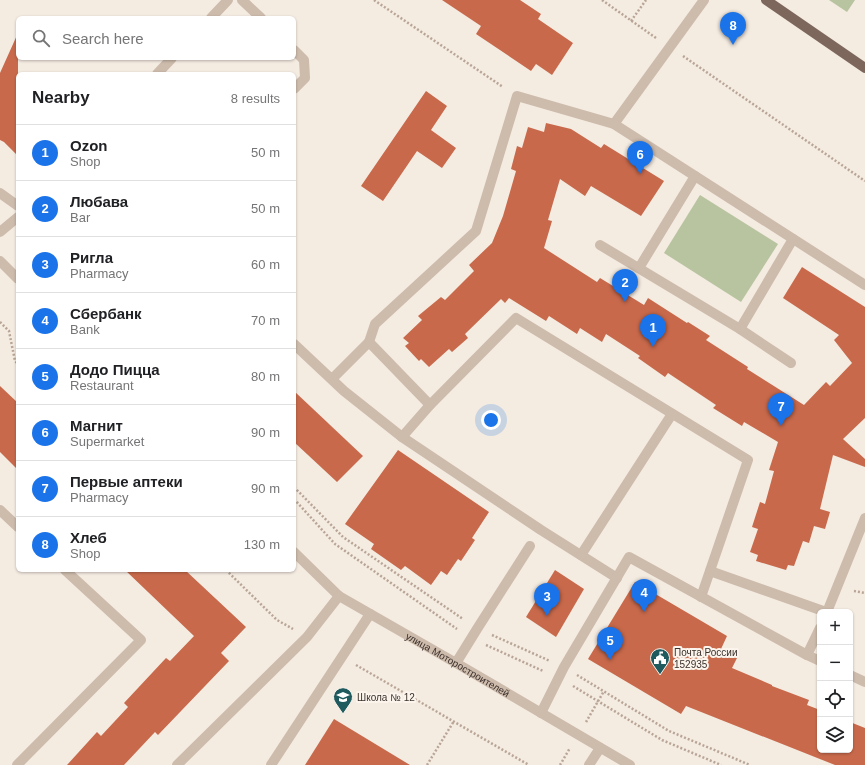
<!DOCTYPE html>
<html lang="en">
<head>
<meta charset="utf-8">
<style>
	body { margin:0; font-family:Arial,sans-serif; background:#f2f2f2; color:#202124 }
	.controls { position:absolute; right:12px; bottom:12px; display:grid; overflow:hidden; border-radius:6px; box-shadow:0 1px 3px #0004 }
	.controls button { width:36px; height:36px; display:grid; place-items:center; padding:0; border:0; border-bottom:1px solid #e0e0e0; background:#fff; color:#202124; font:20px sans-serif }
	.you { position:absolute; left:491px; top:420px; width:14px; height:14px; margin:-10px; border:3px solid #fff; border-radius:50%; background:#1a73e8; box-shadow:0 0 0 6px #1a73e833 }
	.badge { display:grid; place-items:center; width:26px; height:26px; border-radius:50%; background:#1a73e8; color:#fff; font-size:13px; font-weight:700 }
	.pin { position:absolute; translate:-50% -33px; filter:drop-shadow(0 1px 2px #0008) }
	.pin::after { content:''; position:absolute; top:21px; width:14px; height:12px; background:inherit; clip-path:polygon(0 0,100% 0,50% 100%) }
	.list { margin:0; padding:0; list-style:none }
	h2 { display:flex; justify-content:space-between; align-items:center; height:52px; margin:0; padding:0 16px; font-size:17px }
	h2 small { font-size:13px; font-weight:400; color:#757577 }
	.list li { display:grid; grid-template-columns:26px 1fr auto; gap:12px; align-items:center; box-sizing:border-box; height:56px; padding:0 16px; border-top:1px solid #e0e0e0 }
	.list b { display:block; font-size:15px; white-space:nowrap }
	.list p { margin:0; font-size:13px; white-space:nowrap; color:#757577 }
	.list em { font-size:13px; font-style:normal; color:#757577 }
	.icon { flex:none; width:22px; height:22px; fill:none; stroke:currentColor; stroke-width:2; stroke-linecap:round; stroke-linejoin:round }
	.map { position:relative; flex:none; width:865px; height:765px; overflow:hidden }
	.search { position:absolute; background:#fff; box-shadow:0 1px 3px #0004; left:16px; top:16px; width:280px; height:44px; display:flex; align-items:center; gap:10px; box-sizing:border-box; padding:0 14px; border-radius:6px; color:#757577; font-size:15px }
	.panel { position:absolute; background:#fff; box-shadow:0 1px 3px #0004; left:16px; top:72px; width:280px; height:500px; border-radius:6px }
	.map>svg:first-child { display:block }
	.green { fill:#b8c4a0 }
	.building { fill:#c8694b }
	.lines { fill:none; stroke-linecap:round; stroke-linejoin:round }
	.path { stroke:#b9a596; stroke-width:2.5; stroke-dasharray:2 2; stroke-linecap:butt }
	.minor { stroke:#cdbbac; stroke-width:10 }
	.major { stroke:#7d675c; stroke-width:10 }
	.labels { text-anchor:middle; stroke-width:4; stroke-linejoin:round; paint-order:stroke }
	.poi-label { font-size:10px; fill:#3b302b; stroke:#fbf5ee; text-anchor:start }
	.street-label { font-size:10px; fill:#3b302b; stroke:#fbf5ee }
</style>
</head>
<body>
<div class="map">
<svg width="865" height="765" viewBox="0 0 865 765">
	<rect width="100%" height="100%" fill="#f4ebe1"/>
	<g class="green">
		<polygon points="829,0 855,0 847,12"/>
		<polygon points="700,195 778,244 741,302 664,253"/>
	</g>
	<g class="building">
		<polygon points="442,0 520,0 541,14 538,19 573,43 552,75 536,64 531,71 476,34 481,26"/>
		<polygon points="18,33 18,156 4,142 0,140 0,73"/>
		<polygon points="426,91 447,106 431,130 456,148 442,168 417,151 383,201 361,186"/>
		<polygon points="546,123 571,129 601,148 604,144 664,181 641,216 591,186 585,196 560,179 548,220 552,221 544,248 597,282 600,278 644,305 648,298 687,323 688,322 710,336 706,340 748,367 747,369 804,405 826,382 830,386 852,363 834,340 839,335 783,298 802,267 865,307 865,418 843,439 865,459 865,467 833,455 820,509 830,512 825,529 814,526 809,543 803,541 794,566 788,565 786,570 756,561 758,555 750,552 758,529 752,527 760,502 765,504 774,471 769,470 778,442 744,422 742,426 713,408 716,405 668,373 665,377 638,358 640,356 606,334 602,342 580,328 577,334 549,316 546,321 509,298 505,303 501,299 465,334 468,338 452,352 449,349 429,367 421,359 419,361 405,346 409,343 403,338 422,320 418,316 441,297 445,300 474,271 469,265 492,243 503,216 516,171 511,169 517,146 522,148 528,127 544,132"/>
		<polygon points="0,386 18,403 18,470 0,452"/>
		<polygon points="294,391 363,456 337,482 294,442"/>
		<polygon points="398,450 489,512 472,538 475,540 461,561 458,559 447,575 441,571 431,585 405,566 401,570 371,549 374,544 345,524"/>
		<polygon points="125,570 185,570 246,627 221,653 229,661 158,735 155,732 124,765 67,765 97,732 101,736 128,707 124,703 166,658 170,661 194,636"/>
		<polygon points="555,570 584,589 556,637 526,617"/>
		<polygon points="635,582 727,636 721,649 738,656 732,668 772,685 772,686 809,700 807,705 820,710 820,750 850,750 850,722 865,728 865,765 835,765 686,706 681,714 588,659"/>
		<polygon points="334,719 410,765 305,765"/>
	</g>
	<g class="lines">
		<g class="path">
			<polyline points="374,0 503,87"/>
			<polyline points="602,0 656,38"/>
			<polyline points="631,21 646,0"/>
			<polyline points="683,56 865,181"/>
			<polyline points="0,322 9,331 15,361 18,364"/>
			<polyline points="294,487 343,537 463,619"/>
			<polyline points="294,499 335,544 457,629"/>
			<polyline points="226,570 277,620 293,629"/>
			<polyline points="854,591 865,593"/>
			<polyline points="492,635 550,661"/>
			<polyline points="486,645 543,671"/>
			<polyline points="356,665 529,765"/>
			<polyline points="577,675 669,731 750,765"/>
			<polyline points="573,686 662,740 721,765"/>
			<polyline points="586,722 604,691"/>
			<polyline points="427,765 454,721"/>
			<polyline points="560,765 570,748"/>
		</g>
		<g class="minor">
			<polyline points="242,0 261,18"/>
			<polyline points="211,18 228,0"/>
			<polyline points="294,50 304,60 305,78 294,89"/>
			<polyline points="157,74 172,58"/>
			<polyline points="614,124 704,0"/>
			<polyline points="0,193 18,206"/>
			<polyline points="0,232 18,217"/>
			<polyline points="600,245 740,329 791,363"/>
			<polyline points="0,261 18,279"/>
			<polyline points="639,268 695,176"/>
			<polyline points="740,329 793,239"/>
			<polyline points="294,344 344,391 402,437 541,530 617,578"/>
			<polyline points="332,379 369,342"/>
			<polyline points="430,405 369,342 375,324 476,231 517,96 614,124 865,285"/>
			<polyline points="402,437 430,405 516,318 748,460 701,597"/>
			<polyline points="0,510 18,527"/>
			<path id="s1" d="M 294,552 L 339,596 L 456,663 L 630,765"/>
			<polyline points="581,555 672,414"/>
			<polyline points="710,571 826,612"/>
			<polyline points="827,612 865,518"/>
			<polyline points="807,655 820,628"/>
			<polyline points="456,663 477,629 530,546"/>
			<polyline points="850,675 865,682"/>
			<polyline points="541,713 564,667 629,557 807,655 820,661"/>
			<polyline points="17,765 141,640 65,570"/>
			<polyline points="177,765 307,637 339,596"/>
			<polyline points="271,765 370,614"/>
			<polyline points="589,765 600,748"/>
		</g>
		<polyline class="major" points="766,0 865,68"/>
	</g>
	<defs>
		<g id="civic-pin" transform="scale(1)"><path d="M0 17L-7.5 6A9.5 9.5 0 1 1 7.5 6Z" fill="#1f5a5e" stroke="#fbf5ee"/><path d="M-.6-6.5H3V-4.5H.6V-3L4-1V1h2V6H-6V1h2V-1L-.6-3ZM-1.2 2.5V6h2.4V2.5Z" fill="#fff"/></g>
		<g id="school-pin" transform="scale(1)"><path d="M0 17L-7.5 6A9.5 9.5 0 1 1 7.5 6Z" fill="#1f5a5e" stroke="#fbf5ee"/><path d="M0-5L7-2L0 1L-7-2ZM-4 1L0 2.5L4 1V4Q0 6-4 4Z" fill="#fff"/></g>
	</defs>
	<g fill-rule="evenodd">
		<use href="#civic-pin" x="660" y="658"/>
		<use href="#school-pin" x="343" y="697"/>
	</g>
	<g class="labels">
		<g class="poi-label">
			<text x="674" y="656">Почта России<tspan x="674" dy="12">152935</tspan></text>
			<text x="357" y="701">Школа № 12</text>
		</g>
		<g class="street-label">
			<text dy="4" stroke="none"><textPath href="#s1" startOffset="200">улица Моторостроителей</textPath></text>
		</g>
	</g>
</svg>
<div class="controls">
<button>+</button>
<button>−</button>
<button><svg class="icon" aria-label="locate" viewBox="0 0 24 24"><circle cx="12" cy="12" r="6"/><path d="M12 2v4M12 18v4M2 12h4M18 12h4"/></svg></button>
<button><svg class="icon" aria-label="layers" viewBox="0 0 24 24"><path d="M12 4l9 5-9 5-9-5zM3 14l9 5 9-5"/></svg></button>
</div>
<div class="you"></div>
<div class="pin badge" style="left:653px;top:347px">1</div>
<div class="pin badge" style="left:625px;top:302px">2</div>
<div class="pin badge" style="left:547px;top:616px">3</div>
<div class="pin badge" style="left:644px;top:612px">4</div>
<div class="pin badge" style="left:610px;top:660px">5</div>
<div class="pin badge" style="left:640px;top:174px">6</div>
<div class="pin badge" style="left:781px;top:426px">7</div>
<div class="pin badge" style="left:733px;top:45px">8</div>
<div class="search"><svg class="icon" aria-label="search" viewBox="0 0 24 24"><circle cx="10" cy="10" r="6"/><path d="M15 15l6 6"/></svg>Search here</div>
<section class="panel">
<h2>Nearby<small>8 results</small></h2>
<ul class="list">
<li><span class="badge">1</span><div><b>Ozon</b><p>Shop</p></div><em>50 m</em></li>
<li><span class="badge">2</span><div><b>Любава</b><p>Bar</p></div><em>50 m</em></li>
<li><span class="badge">3</span><div><b>Ригла</b><p>Pharmacy</p></div><em>60 m</em></li>
<li><span class="badge">4</span><div><b>Сбербанк</b><p>Bank</p></div><em>70 m</em></li>
<li><span class="badge">5</span><div><b>Додо Пицца</b><p>Restaurant</p></div><em>80 m</em></li>
<li><span class="badge">6</span><div><b>Магнит</b><p>Supermarket</p></div><em>90 m</em></li>
<li><span class="badge">7</span><div><b>Первые аптеки</b><p>Pharmacy</p></div><em>90 m</em></li>
<li><span class="badge">8</span><div><b>Хлеб</b><p>Shop</p></div><em>130 m</em></li>
</ul>
</section>
</div>
</body>
</html>
